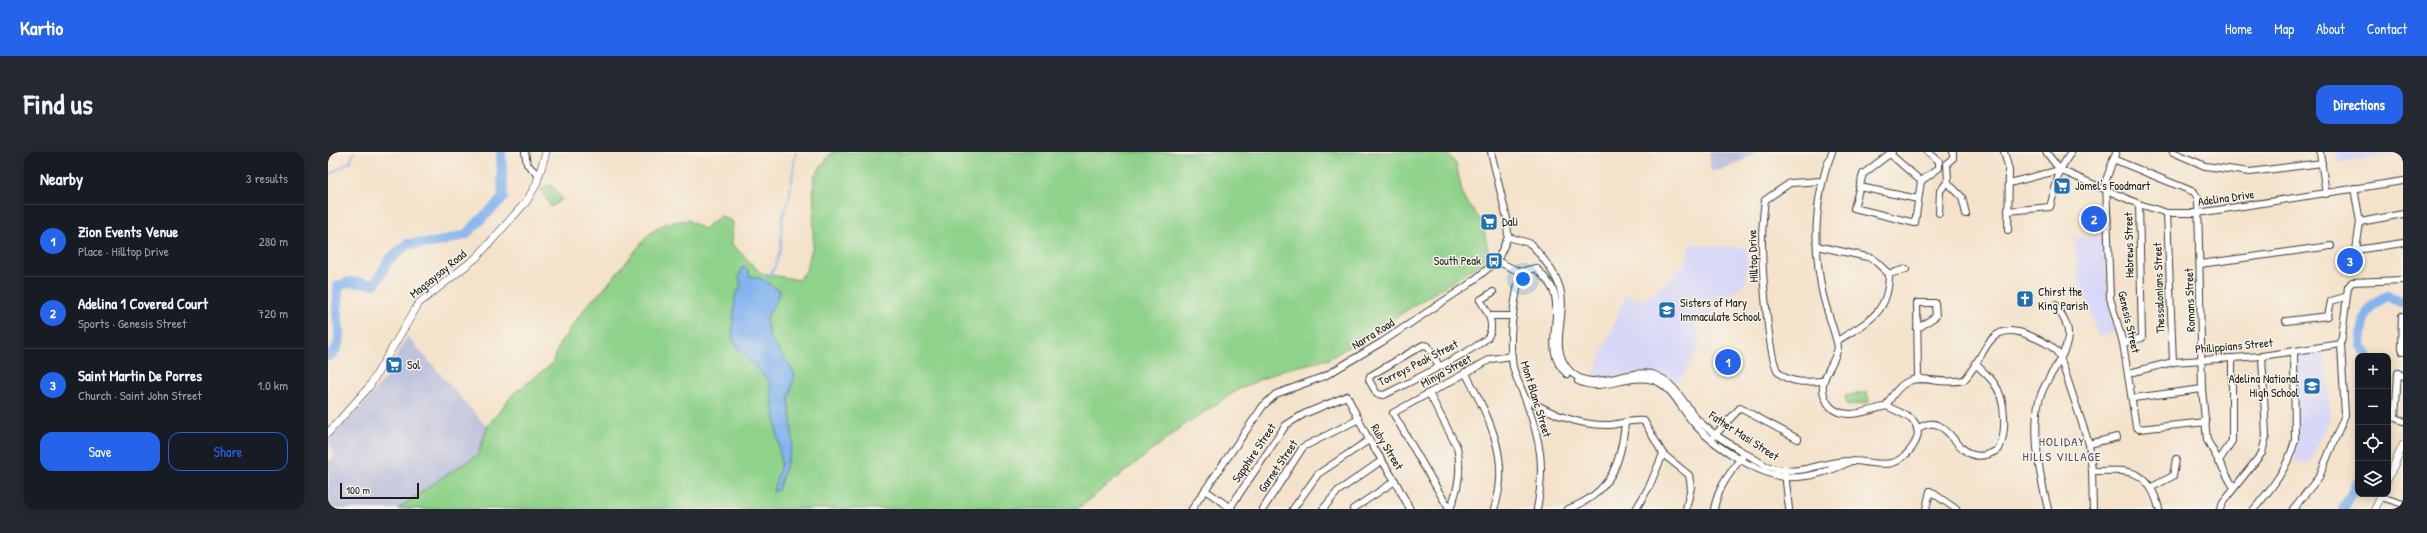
<!DOCTYPE html>
<html lang="en">
<head>
<meta charset="utf-8">
<style>
	body { margin:0; font-family:"Patrick Hand",sans-serif; background:#242831; color:#f1f3f6 }
	.controls { position:absolute; right:12px; bottom:12px; display:grid; overflow:hidden; border-radius:8px; box-shadow:0 2px 10px #0003 }
	.controls button { width:36px; height:36px; display:grid; place-items:center; padding:0; border:0; border-bottom:1px solid #363941; background:#171b24; color:#f1f3f6; font:20px sans-serif }
	.scale { position:absolute; left:12px; bottom:10px; width:79px; box-sizing:border-box; padding-left:4px; border:2px solid #1c1c1c; border-top:0; font-size:11px; line-height:14px; white-space:nowrap; color:#1c1c1c; -webkit-text-stroke:3px #f7f3e8; paint-order:stroke }
	.you { position:absolute; left:1195px; top:127px; width:14px; height:14px; margin:-10px; border:3px solid #fff; border-radius:50%; background:#1a73e8; box-shadow:0 0 0 6px #1a73e833 }
	.badge { display:grid; place-items:center; width:26px; height:26px; border-radius:50%; background:#2563eb; color:#fff; font-size:13px; font-weight:700 }
	.pin { position:absolute; translate:-50% -50%; border:2px solid #fff; box-shadow:0 1px 4px #0006 }
	.list { margin:0; padding:0; list-style:none }
	h2 { display:flex; justify-content:space-between; align-items:center; height:52px; margin:0; padding:0 16px; font-size:17px }
	h2 small { font-size:13px; font-weight:400; color:#9ea1a6 }
	.list li { display:grid; grid-template-columns:26px 1fr auto; gap:12px; align-items:center; box-sizing:border-box; height:72px; padding:0 16px; border-top:1px solid #363941 }
	.list b { display:block; font-size:15px; white-space:nowrap }
	.list p { margin:0; font-size:13px; white-space:nowrap; color:#9ea1a6 }
	.list em { font-size:13px; font-style:normal; color:#9ea1a6 }
	.actions { display:flex; gap:8px; padding:12px 16px }
	.actions a { flex:1; padding:9px 0; border:1px solid #2563eb; border-radius:12px; text-align:center; font-size:14px; color:#2563eb }
	.actions .main { background:#2563eb; color:#fff }
	.icon { flex:none; width:22px; height:22px; fill:none; stroke:currentColor; stroke-width:2; stroke-linecap:round; stroke-linejoin:round }
	.map { position:relative; flex:none; width:2075px; height:357px; overflow:hidden; border-radius:12px }
	header { display:flex; align-items:center; gap:24px; box-sizing:border-box; height:56px; padding:0 20px; background:#2563eb; color:#fff }
	header strong { font-size:19px }
	nav { display:flex; gap:22px; margin-inline-start:auto; font-size:14px }
	.intro { display:flex; align-items:center; justify-content:space-between; box-sizing:border-box; height:96px; padding:0 24px }
	h1 { margin:0; font-size:28px }
	.button { padding:10px 18px; border-radius:12px; background:#2563eb; color:#fff; font-size:14px; font-weight:700 }
	main { display:flex; gap:24px; padding:0 24px }
	aside { flex:1; background:#171b24; border-radius:12px; box-shadow:0 2px 10px #0003 }
	.map>svg:first-child { display:block }
	.built { fill:#d7d7f8 }
	.industrial { fill:#bfc2dd }
	.green { fill:#8fd28a; stroke:#567753 }
	.water { fill:#83b3ee; stroke:#506885 }
	.lines { fill:none; stroke-linecap:round; stroke-linejoin:round }
	.stream { stroke:#83b3ee; stroke-width:1.5 }
	.river { stroke:#83b3ee; stroke-width:10 }
	.minor-casing { stroke:#3c3a36; stroke-width:8 }
	.major-casing { stroke:#3c3a36; stroke-width:8 }
	.minor { stroke:#fff; stroke-width:6 }
	.major { stroke:#fff; stroke-width:7 }
	.labels { text-anchor:middle; stroke-width:3; stroke-linejoin:round; paint-order:stroke }
	.poi-label { font-size:12px; fill:#1c1c1c; stroke:#f7f3e8; text-anchor:start }
	.street-label { font-size:12px; fill:#1c1c1c; stroke:#f7f3e8 }
	.neighbourhood-label { font-size:13px; letter-spacing:1px; fill:#544e64; stroke:#f7f3e8 }
</style>
</head>
<body>
<header>
<strong>Kartio</strong>
<nav><a>Home</a><a>Map</a><a>About</a><a>Contact</a></nav>
</header>
<div class="intro"><h1>Find us</h1><a class="button">Directions</a></div>
<main>
<aside>
<h2>Nearby<small>3 results</small></h2>
<ul class="list">
<li><span class="badge">1</span><div><b>Zion Events Venue</b><p>Place · Hilltop Drive</p></div><em>280 m</em></li>
<li><span class="badge">2</span><div><b>Adelina 1 Covered Court</b><p>Sports · Genesis Street</p></div><em>720 m</em></li>
<li><span class="badge">3</span><div><b>Saint Martin De Porres</b><p>Church · Saint John Street</p></div><em>1.0 km</em></li>
</ul>
<div class="actions"><a class="main">Save</a><a>Share</a></div>
</aside>
<div class="map">
<svg width="2075" height="357" viewBox="0 0 2075 357">
	<rect width="100%" height="100%" fill="#f7f3e8"/>
	<filter id="ink" filterUnits="userSpaceOnUse"><feTurbulence type="fractalNoise" baseFrequency=".025" numOctaves="2"/><feDisplacementMap in="SourceGraphic" scale="8" xChannelSelector="R" yChannelSelector="G"/><feConvolveMatrix kernelMatrix="1 2 1 2 8 2 1 2 1" color-interpolation-filters="sRGB"/></filter>
	<filter id="wash" filterUnits="userSpaceOnUse"><feTurbulence type="fractalNoise" baseFrequency=".012" numOctaves="4" result="noise"/><feDisplacementMap in="SourceGraphic" scale="16" xChannelSelector="R" yChannelSelector="G"/><feGaussianBlur stdDeviation="0.9" result="paint"/><feColorMatrix in="noise" values="0 0 0 0 0 0 0 0 0 0 0 0 0 0 0 0 0 1.4 0 .05"/><feComposite in="paint" operator="in"/></filter>
	<g filter="url(#wash)">
		<rect width="100%" height="100%" fill="#f4e2ca"/>
		<g class="built">
			<polygon points="2008,0 2075,0 2075,1 2010,11"/>
			<polygon points="1747,85 1777,85 1779,145 1788,180 1770,184 1749,120"/>
			<polygon points="1363,92 1418,96 1419,113 1417,131 1369,172 1372,196 1349,231 1333,222 1311,221 1264,226 1298,143 1316,149 1357,112"/>
			<polygon points="1996,200 2003,265 1980,313 1967,309 1969,268 1967,203"/>
		</g>
		<g class="industrial">
			<polygon points="1381,0 1429,0 1400,16 1383,20"/>
			<polygon points="79,184 159,275 150,303 112,327 70,357 0,357 0,311 7,303 0,288 39,249 58,225"/>
		</g>
		<g class="green">
			<polygon points="504,0 1118,0 1128,12 1135,45 1154,70 1160,98 1152,112 1001,207 954,218 913,236 855,274 749,357 70,357 112,327 150,303 159,275 185,242 224,212 232,191 260,152 275,138 322,81 338,71 360,68 375,77 393,64 405,70 404,92 433,121 470,128 478,119 485,93 486,24"/>
			<polygon points="223,32 234,47 223,55 213,38"/>
			<polygon points="1539,240 1541,250 1519,254 1517,244"/>
		</g>
		<polygon class="water" points="414,115 419,117 422,124 431,126 453,139 438,167 441,185 467,222 461,247 465,290 450,338 445,340 453,311 442,230 410,197 404,186 407,144 413,134 411,125"/>
		<g class="lines">
			<g class="stream">
				<polyline points="0,23 22,10 26,0"/>
				<polyline points="437,131 447,115 453,96 454,67 461,47 468,0"/>
			</g>
			<g class="river">
				<path d="M 0,204 C 18,195 9,172 9,157 C 9,149 10,141 10,134 L 22,130 L 47,132 L 61,108 L 79,92 L 106,91 L 137,83 L 175,46 L 173,0"/>
				<path d="M 2040,204 L 2033,194 C 2035,170 2035,155 2060,144 L 2075,151"/>
				<polyline points="2015,357 2030,330"/>
			</g>
		</g>
	</g>
	<g filter="url(#ink)">
		<g class="lines">
			<g class="minor-casing">
				<g id="minor">
					<polyline points="197,0 199,12 211,24"/>
					<polyline points="1564,0 1535,22 1526,56 1587,71 1593,29 1611,16 1611,9 1600,0"/>
					<polyline points="1676,0 1681,18 1680,78"/>
					<polyline points="1718,0 1732,18 1811,52 1839,61 1870,61 2075,29"/>
					<polyline points="1788,0 1778,28 1782,146 1795,191 1808,275 1811,277 1878,270"/>
					<polyline points="1845,0 1877,14 1922,20 1994,11"/>
					<polyline points="1992,0 1998,42"/>
					<polyline points="1562,2 1593,29"/>
					<polyline points="1785,7 1866,40 1870,46 1874,237 1879,288 1906,336"/>
					<path d="M 1494,29 L 1462,31 L 1437,48 C 1435,63 1434,77 1434,91 C 1434,111 1440,210 1451,221 C 1462,232 1482,230 1495,229"/>
					<polyline points="1619,30 1634,45 1638,62"/>
					<polyline points="1681,31 1732,18"/>
					<polyline points="1532,35 1590,47"/>
					<polyline points="2026,36 2032,70 2028,98 2075,91"/>
					<polyline points="1680,59 1722,55 1732,18 1743,0"/>
					<polyline points="1611,61 1612,39 1620,29 1619,11 1625,6 1625,0"/>
					<polyline points="1839,61 1845,210"/>
					<polyline points="2032,70 2075,62"/>
					<path d="M 1180,85 L 1201,91 L 1205,94 C 1216,108 1230,123 1233,141 C 1238,166 1221,195 1240,217 C 1262,244 1297,216 1324,222 C 1345,228 1355,250 1368,266 C 1387,286 1415,299 1438,314 C 1474,327 1490,308 1524,309 C 1537,309 1551,314 1564,311 C 1577,308 1597,286 1587,271 C 1581,263 1567,258 1558,254 C 1540,259 1511,271 1499,250 C 1496,244 1493,236 1496,229 C 1499,217 1508,208 1510,195 C 1506,176 1498,158 1494,139 C 1485,94 1486,43 1504,0"/>
					<path d="M 1489,94 L 1544,106 L 1561,122 C 1561,162 1540,169 1509,189"/>
					<polyline points="1169,109 1192,120 1208,116"/>
					<polyline points="1872,112 2003,94"/>
					<path d="M 1208,116 C 1215,124 1225,133 1227,144 C 1233,170 1215,201 1239,222"/>
					<path d="M 1192,120 C 1187,150 1179,184 1185,215 C 1188,227 1194,237 1198,249 C 1213,290 1217,314 1209,357"/>
					<polyline points="1561,122 1578,117"/>
					<polyline points="1163,164 1185,164"/>
					<polyline points="2074,164 2073,193 2075,200"/>
					<polyline points="1958,169 2000,164 2003,149 2017,145"/>
					<polyline points="1589,177 1608,164 1607,151 1589,151 1590,226"/>
					<polyline points="1795,191 1814,186 1811,52"/>
					<path d="M 1111,214 L 1100,194 L 1095,193 L 1042,224 L 1041,228 L 1049,242 L 1056,243 C 1072,235 1153,195 1160,185 C 1168,172 1159,159 1152,148 L 1165,140"/>
					<path d="M 1137,220 C 1160,264 1184,307 1166,357"/>
					<polyline points="1801,221 1845,210 1934,204 2013,192"/>
					<polyline points="2075,224 2070,221 2067,266 2075,269"/>
					<path d="M 1250,229 C 1275,241 1300,221 1325,228 C 1344,234 1352,255 1364,269 C 1381,291 1429,322 1457,325 C 1477,327 1504,319 1521,310"/>
					<path d="M 1101,241 L 1129,295 C 1134,317 1131,336 1122,357"/>
					<polyline points="1805,246 1874,237"/>
					<path d="M 1198,247 C 1225,262 1250,274 1282,273 C 1293,272 1305,267 1316,269 L 1335,302 L 1361,323 L 1363,335 L 1358,357"/>
					<path d="M 1558,254 C 1583,209 1599,236 1636,228 C 1660,203 1658,164 1705,185 C 1716,190 1726,194 1732,205 L 1761,292 L 1764,319 L 1765,357"/>
					<path d="M 1589,277 C 1627,252 1625,326 1671,297 C 1679,280 1678,247 1666,231 C 1661,224 1653,218 1647,211"/>
					<polyline points="1386,284 1412,256 1470,287"/>
					<polyline points="1761,292 1789,285"/>
					<polyline points="1890,310 1904,289 1904,206"/>
					<path d="M 1764,319 C 1801,318 1821,316 1831,357"/>
					<polyline points="1457,321 1461,357"/>
					<polyline points="1824,335 1845,324 1848,307"/>
					<polyline points="877,338 904,357"/>
					<polyline points="2053,345 2075,352"/>
					<polyline points="864,357 935,254 948,242 997,224 1054,190 1140,133 1169,109 1180,85 1179,67 1163,0"/>
					<polyline points="901,357 958,273 976,262 1019,244 1041,288 1067,329 1082,357"/>
					<polyline points="935,357 975,295 1031,267"/>
					<polyline points="965,357 990,322 1041,288"/>
					<polyline points="995,357 1010,339 1053,309"/>
					<polyline points="1025,357 1067,329"/>
					<polyline points="1121,357 1065,261 1163,207 1184,204"/>
					<path d="M 1240,357 C 1282,342 1293,312 1297,271"/>
					<polyline points="1308,357 1321,335 1335,302"/>
					<path d="M 1386,357 C 1390,336 1401,322 1414,305"/>
					<polyline points="1598,357 1602,339 1628,357"/>
					<path d="M 1720,357 C 1712,325 1706,293 1709,260 C 1711,230 1738,209 1740,184 C 1741,172 1733,162 1727,153"/>
					<polyline points="1892,357 1895,350 1934,301 1938,284 1934,204"/>
					<path d="M 1926,357 C 1944,336 1960,316 1967,288 L 1966,199"/>
					<polyline points="1965,357 1991,325 2017,263 2013,192 2020,135 2024,130 2075,128"/>
				</g>
			</g>
			<g class="major-casing">
				<g id="major">
					<polyline points="0,281 41,235 91,151 149,105 198,50 208,33 218,0"/>
					<polyline points="2060,326 2075,293"/>
					<polyline points="2047,357 2054,342"/>
				</g>
			</g>
			<use href="#minor" class="minor"/>
			<use href="#major" class="major"/>
		</g>
	</g>
	<defs>
		<g id="supermarket-square" transform="scale(0.9)"><rect x="-9" y="-9" width="18" height="18" rx="4" fill="#1f6fb2" stroke="#f7f3e8"/><path d="M-6-5.5h2.5l.6 2H6L4.5 2H-2.5L-4.4-4H-6ZM-1.5 3.2a1.3 1.3 0 1 0 .1 0ZM3 3.2a1.3 1.3 0 1 0 .1 0Z" fill="#fff"/></g>
		<g id="bus-square" transform="scale(0.9)"><rect x="-9" y="-9" width="18" height="18" rx="4" fill="#1f6fb2" stroke="#f7f3e8"/><path d="M-5-6H5V4H4V6H2V4H-2V6H-4V4H-5ZM-3.5-4V0h7V-4ZM-3.5 1.2v1.5H-2V1.2ZM2 1.2v1.5H3.5V1.2Z" fill="#fff"/></g>
		<g id="church-square" transform="scale(0.9)"><rect x="-9" y="-9" width="18" height="18" rx="4" fill="#1f6fb2" stroke="#f7f3e8"/><path d="M-1.2-6h2.4v3.5h3.3v2.4h-3.3V6h-2.4V-.1h-3.3v-2.4h3.3Z" fill="#fff"/></g>
		<g id="school-square" transform="scale(0.9)"><rect x="-9" y="-9" width="18" height="18" rx="4" fill="#1f6fb2" stroke="#f7f3e8"/><path d="M0-5L7-2L0 1L-7-2ZM-4 1L0 2.5L4 1V4Q0 6-4 4Z" fill="#fff"/></g>
	</defs>
	<g fill-rule="evenodd">
		<use href="#supermarket-square" x="1734" y="34"/>
		<use href="#supermarket-square" x="1161" y="70"/>
		<use href="#bus-square" x="1166" y="109"/>
		<use href="#church-square" x="1697" y="147"/>
		<use href="#school-square" x="1339" y="158"/>
		<use href="#supermarket-square" x="66" y="213"/>
		<use href="#school-square" x="1984" y="234"/>
	</g>
	<g class="labels">
		<g class="poi-label">
			<text x="1747" y="38">Jomel's Foodmart</text>
			<text x="1174" y="74">Dali</text>
			<text x="1153" y="113" text-anchor="end">South Peak</text>
			<text x="1710" y="144">Chirst the<tspan x="1710" dy="14">King Parish</tspan></text>
			<text x="1352" y="155">Sisters of Mary<tspan x="1352" dy="14">Immaculate School</tspan></text>
			<text x="79" y="217">Sol</text>
			<text x="1971" y="231" text-anchor="end">Adelina National<tspan x="1971" dy="14">High School</tspan></text>
		</g>
		<g class="street-label">
			<text transform="translate(1898 46) rotate(-8)" y="4">Adelina Drive</text>
			<text transform="translate(1801 93) rotate(-91)" y="4">Hebrews Street</text>
			<text transform="translate(1425 104) rotate(-92)" y="4">Hilltop Drive</text>
			<text transform="translate(110 122) rotate(-39)" y="4">Magsaysay Road</text>
			<text transform="translate(1831 136) rotate(-92)" y="4">Thessalonians Street</text>
			<text transform="translate(1862 148) rotate(-92)" y="4">Romans Street</text>
			<text transform="translate(1801 170) rotate(77)" y="4">Genesis Street</text>
			<text transform="translate(1045 182) rotate(-32)" y="4">Narra Road</text>
			<text transform="translate(1906 194) rotate(-5)" y="4">Philippians Street</text>
			<text transform="translate(1090 211) rotate(-27)" y="4">Torreys Peak Street</text>
			<text transform="translate(1118 219) rotate(-29)" y="4">Minya Street</text>
			<text transform="translate(1208 247) rotate(73)" y="4">Mont Blanc Street</text>
			<text transform="translate(1416 284) rotate(33)" y="4">Father Masi Street</text>
			<text transform="translate(1059 295) rotate(59)" y="4">Ruby Street</text>
			<text transform="translate(926 301) rotate(-56)" y="4">Sapphire Street</text>
			<text transform="translate(950 314) rotate(-56)" y="4">Garnet Street</text>
		</g>
		<g class="neighbourhood-label">
			<text x="1734" y="294">HOLIDAY<tspan x="1734" dy="15">HILLS VILLAGE</tspan></text>
		</g>
	</g>
</svg>
<div class="controls">
<button>+</button>
<button>−</button>
<button><svg class="icon" aria-label="locate" viewBox="0 0 24 24"><circle cx="12" cy="12" r="6"/><path d="M12 2v4M12 18v4M2 12h4M18 12h4"/></svg></button>
<button><svg class="icon" aria-label="layers" viewBox="0 0 24 24"><path d="M12 4l9 5-9 5-9-5zM3 14l9 5 9-5"/></svg></button>
</div>
<div class="scale">100 m</div>
<div class="you"></div>
<div class="pin badge" style="left:1400px;top:210px">1</div>
<div class="pin badge" style="left:1766px;top:67px">2</div>
<div class="pin badge" style="left:2022px;top:109px">3</div>
</div>
</main>
</body>
</html>
